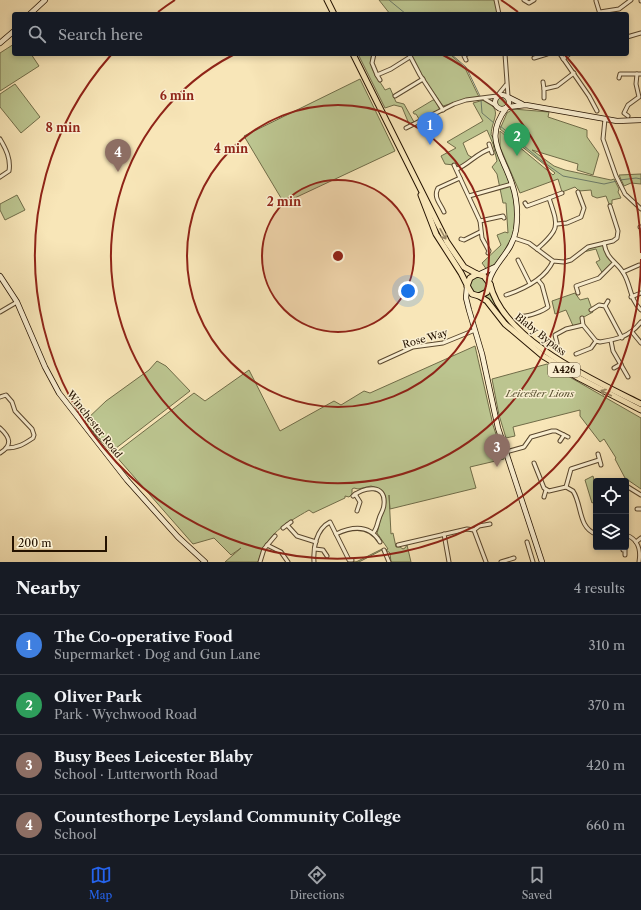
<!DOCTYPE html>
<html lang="en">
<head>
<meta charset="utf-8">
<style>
	body { margin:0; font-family:"Libre Caslon Text",serif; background:#242831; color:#f1f3f6 }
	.controls { position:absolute; right:12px; bottom:12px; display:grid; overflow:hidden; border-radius:4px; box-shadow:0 2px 6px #0003 }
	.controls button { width:36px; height:36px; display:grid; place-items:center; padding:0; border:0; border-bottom:1px solid #363941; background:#171b24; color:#f1f3f6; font:20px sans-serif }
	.scale { position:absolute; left:12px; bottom:10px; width:95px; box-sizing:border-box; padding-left:4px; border:2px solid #241200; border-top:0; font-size:11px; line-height:14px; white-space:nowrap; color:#241200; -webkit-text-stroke:3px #faefd1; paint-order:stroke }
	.you { position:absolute; left:408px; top:291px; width:14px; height:14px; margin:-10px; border:3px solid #fff; border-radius:50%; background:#1a73e8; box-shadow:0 0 0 6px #1a73e833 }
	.badge { display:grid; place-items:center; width:26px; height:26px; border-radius:50%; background:#2563eb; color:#fff; font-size:13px; font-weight:700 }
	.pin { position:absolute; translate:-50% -33px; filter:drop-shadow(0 1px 2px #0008) }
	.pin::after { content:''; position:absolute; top:21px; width:14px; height:12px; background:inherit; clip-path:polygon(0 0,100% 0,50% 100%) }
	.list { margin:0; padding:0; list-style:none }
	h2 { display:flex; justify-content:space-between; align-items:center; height:52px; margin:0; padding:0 16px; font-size:17px }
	h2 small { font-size:13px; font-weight:400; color:#9ea1a6 }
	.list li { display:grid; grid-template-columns:26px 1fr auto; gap:12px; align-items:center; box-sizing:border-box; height:60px; padding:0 16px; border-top:1px solid #363941 }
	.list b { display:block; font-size:15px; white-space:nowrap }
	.list p { margin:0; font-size:13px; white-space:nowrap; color:#9ea1a6 }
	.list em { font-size:13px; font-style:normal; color:#9ea1a6 }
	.icon { flex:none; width:22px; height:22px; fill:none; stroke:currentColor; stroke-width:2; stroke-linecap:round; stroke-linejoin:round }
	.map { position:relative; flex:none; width:641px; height:562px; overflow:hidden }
	.search { position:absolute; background:#171b24; box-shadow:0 2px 6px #0003; left:12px; right:12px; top:12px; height:44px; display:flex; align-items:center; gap:10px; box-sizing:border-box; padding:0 14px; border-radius:4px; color:#9ea1a6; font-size:15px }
	.sheet { height:292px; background:#171b24 }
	nav { display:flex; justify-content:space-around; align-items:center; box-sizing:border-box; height:56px; border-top:1px solid #363941; background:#171b24; font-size:11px; color:#9ea1a6 }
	nav a { display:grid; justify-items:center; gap:2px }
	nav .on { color:#2563eb }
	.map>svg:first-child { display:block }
	.green { fill:#bcc590; stroke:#706c48 }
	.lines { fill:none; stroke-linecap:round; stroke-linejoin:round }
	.stream { stroke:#6d7a67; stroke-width:1 }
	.street-casing { stroke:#59472e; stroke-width:5 }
	.secondary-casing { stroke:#241200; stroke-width:6 }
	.primary-casing { stroke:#241200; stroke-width:7 }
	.street { stroke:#faefd1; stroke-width:3 }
	.secondary { stroke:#faefd1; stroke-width:4.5 }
	.primary { stroke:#f8e6b8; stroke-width:5 }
	.oneway { stroke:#998765 }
	.ring { fill:none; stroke:#8f2418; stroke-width:2 }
	.labels { text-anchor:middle; stroke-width:3; stroke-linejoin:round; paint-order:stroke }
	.shield { fill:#faefd1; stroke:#64543f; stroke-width:1 }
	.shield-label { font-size:9px; font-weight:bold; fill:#241200 }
	.street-label { font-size:10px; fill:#241200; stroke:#faefd1 }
	.park-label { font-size:10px; font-style:italic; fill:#595132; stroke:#faefd1 }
	.centre { fill:#8f2418; stroke:#faefd1; stroke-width:2 }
	.ring-label { font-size:12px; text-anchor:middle; font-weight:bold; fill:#8f2418; stroke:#faefd1; stroke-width:3; stroke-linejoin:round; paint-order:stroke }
</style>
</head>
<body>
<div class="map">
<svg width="641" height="562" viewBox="0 0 641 562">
	<rect width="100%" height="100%" fill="#f8e6b8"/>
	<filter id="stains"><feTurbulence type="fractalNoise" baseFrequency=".005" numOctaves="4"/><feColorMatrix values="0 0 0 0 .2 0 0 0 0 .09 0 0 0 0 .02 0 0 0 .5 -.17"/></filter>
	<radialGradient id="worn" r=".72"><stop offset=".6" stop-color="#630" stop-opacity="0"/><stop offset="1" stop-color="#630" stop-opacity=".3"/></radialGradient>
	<g class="green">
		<polygon points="379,0 495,0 499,14 390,14"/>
		<polygon points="14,44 14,54 31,54 39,66 0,91 0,53"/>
		<path d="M 358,54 L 372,54 C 367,68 379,79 385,90 L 390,88 L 396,102 L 404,104 L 414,122 L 409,124 L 402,107 L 394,105 L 385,108 Z"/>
		<polygon points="411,54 450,54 465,68 479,97 467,99 443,106 420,73"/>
		<polygon points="360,79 395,151 284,203 244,136"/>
		<polygon points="15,84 40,117 21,133 0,107 0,94"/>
		<circle cx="502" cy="102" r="5.5"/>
		<polygon points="433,100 435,100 440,110 419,119 416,114 414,114 413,112"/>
		<path d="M 484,100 C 504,111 492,117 491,135 L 495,140 L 515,192 L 515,231 L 497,264 L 487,270 L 482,263 L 501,245 L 497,235 L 505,232 L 508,233 L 506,203 L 503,203 L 497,174 L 492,167 L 497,161 L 493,144 L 487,130 L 463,143 L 468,155 L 473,158 L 457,169 L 454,165 L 445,164 L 441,156 L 456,148 L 447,142 L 483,121 L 473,103 Z"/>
		<polygon points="513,109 549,112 548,117 587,130 587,137 599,154 593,175 577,170 578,164 532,150 554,166 565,170 611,180 614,179 619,189 618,192 621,198 612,200 612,204 609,204 606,196 597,198 592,196 591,190 579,191 575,187 562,192 558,179 520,193 500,147 500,131 553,175 555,173 500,129 507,113"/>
		<polygon points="641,174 641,184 631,183 624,186 619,175"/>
		<polygon points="17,195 25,210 5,220 0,210 0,204"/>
		<polygon points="604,243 605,250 614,263 603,274 596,262 600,260 596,249 579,253 588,247"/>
		<circle cx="478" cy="285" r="8"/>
		<path d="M 490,292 C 503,332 545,352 579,371 C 600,383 620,394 641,406 L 641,408 L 600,388 L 547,356 L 508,325 L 485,296 Z"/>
		<polygon points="575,293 580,300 588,298 593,312 582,318 583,325 574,328 566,310 555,314 552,301"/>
		<path d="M 475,346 L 493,425 L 504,459 L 470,467 L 476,488 L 390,509 L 389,495 L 391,534 L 393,533 L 396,547 L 400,547 L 403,549 L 405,548 L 407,545 L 411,562 L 391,562 L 390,553 L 386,550 L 388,549 L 377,533 C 379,528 379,523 381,518 C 387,503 391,491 371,486 L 358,489 L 354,488 L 352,489 L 352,494 L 349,497 L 345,496 L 345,498 L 313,513 L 309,510 C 285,524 266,534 258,562 L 225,562 L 241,548 L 231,555 L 214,538 L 193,544 L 114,454 L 194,393 L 205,401 L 249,370 L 280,431 L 334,401 L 341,405 L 364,391 L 370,393 Z"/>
		<polygon points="157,361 166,366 190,391 111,452 91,429 89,429 85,421 106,401 149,370"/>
		<polygon points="547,364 641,418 641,489 625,478 615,459 616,458 604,439 600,442 580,416 580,410 513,427 515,436 506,438 499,415 492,379"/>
		<polygon points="593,476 596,488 596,501 592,503 585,480"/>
		<polygon points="382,549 382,550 359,562 351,562 356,562"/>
	</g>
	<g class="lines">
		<g class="stream">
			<polyline points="389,0 406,14"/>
			<polyline points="451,54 466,67 480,96"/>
			<polyline points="481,100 482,113 494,123"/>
			<polyline points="499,125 542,161 563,176 604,184 617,181"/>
			<polyline points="620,180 636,178 641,179"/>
		</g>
		<g class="street-casing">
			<g id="street">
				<polyline points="496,0 499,14"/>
				<polyline points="524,0 529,3 534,0"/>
				<polyline points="641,0 641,1"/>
				<polyline points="596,1 600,14"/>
				<polyline points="600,12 619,9 631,0"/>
				<polyline points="627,37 641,33"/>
				<polyline points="374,54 372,63 377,75 391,69 410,57"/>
				<polyline points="409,54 420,75 443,110"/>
				<polyline points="505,54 508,96"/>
				<polyline points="560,54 589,96 597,111"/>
				<polyline points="534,58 547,54"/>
				<polyline points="563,59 569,54"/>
				<polyline points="466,60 464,56 467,54"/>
				<polyline points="377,75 380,80"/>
				<polyline points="619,78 620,74 641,74"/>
				<polyline points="543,82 544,89"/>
				<polyline points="395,96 423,79"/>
				<polyline points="497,96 506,85"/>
				<polyline points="544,98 544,89 557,86 574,73"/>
				<polyline points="485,99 495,105"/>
				<polyline points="628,116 624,113 628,105 639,97 636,84 637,74"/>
				<polyline points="605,119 603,139 616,176 625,194 641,209"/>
				<polyline points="406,128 454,104 466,100 497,96"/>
				<path d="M 0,139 C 6,149 11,159 9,171 L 0,177"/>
				<polyline points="489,144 492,153"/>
				<polyline points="454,165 480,221 482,238 489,251 488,253"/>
				<path d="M 457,169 C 469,164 477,153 490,149"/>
				<polyline points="469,196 512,184"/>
				<polyline points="549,198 562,193"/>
				<path d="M 525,203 L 527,206 L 549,198 C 558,226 561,228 537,249"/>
				<path d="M 444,212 C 440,203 433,197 438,188 L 460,178"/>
				<polyline points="480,221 503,216 504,218"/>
				<polyline points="557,224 567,223 581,217 584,208 578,192"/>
				<polyline points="640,227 641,227"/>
				<polyline points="514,238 529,243 553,261 564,262 571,260 588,247 613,241 617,238 618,231 610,206"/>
				<polyline points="461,239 464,240 480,232"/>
				<path d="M 604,243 C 607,261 617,261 624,274 C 631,286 630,300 641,310"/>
				<polyline points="518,260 530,284"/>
				<polyline points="623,272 639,265"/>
				<polyline points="578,293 576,286 599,278 614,263"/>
				<path d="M 506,295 C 524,289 545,279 553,261"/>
				<polyline points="631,297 641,293"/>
				<polyline points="605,306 608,301"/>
				<polyline points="591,310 599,305 605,306 622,338"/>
				<polyline points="0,312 17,302"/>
				<path d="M 521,316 C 528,317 543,311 548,307 L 542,285 L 538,280"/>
				<path d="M 582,318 L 583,325 L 596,341 L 600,342 C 618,339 629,337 641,322"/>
				<polyline points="632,332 641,343"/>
				<polyline points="611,341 613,351 628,377"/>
				<polyline points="557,343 555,335 566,329 583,325"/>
				<polyline points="576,354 591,348 596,341"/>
				<polyline points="380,362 413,347 443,343 475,330"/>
				<polyline points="614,368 621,364"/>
				<path d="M 0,397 L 6,395 L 12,402 L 15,411 L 32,429 L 34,435 L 33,438 C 24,444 18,448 6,448"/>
				<path d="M 0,428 C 10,437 13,445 0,453"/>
				<polyline points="560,441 564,435"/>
				<polyline points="506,452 524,447 531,437 552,431 556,431 568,437"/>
				<polyline points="598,454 601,465"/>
				<path d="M 534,463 L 544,488 L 549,491 L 566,487 L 573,491 C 582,504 578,528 596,534"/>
				<polyline points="566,487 571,469 599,460"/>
				<polyline points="628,487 641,495"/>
				<polyline points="355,494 360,502 357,511"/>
				<path d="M 353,496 C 364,487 386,483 384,504 C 384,510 380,514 379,519 C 377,524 377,529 373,533"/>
				<polyline points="544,497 546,490"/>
				<polyline points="637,509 641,509"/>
				<polyline points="287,525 297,536 316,542"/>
				<polyline points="283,528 291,522"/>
				<polyline points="474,530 486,562"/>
				<path d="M 336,534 C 353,526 370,525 380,542"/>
				<polyline points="444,534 449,562"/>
				<path d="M 626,535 C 638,539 641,550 639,562"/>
				<polyline points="527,542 533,562"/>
				<polyline points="636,542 641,538"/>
				<polyline points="267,545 281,552 288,562"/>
				<polyline points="398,545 467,529 474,530 479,526 490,524"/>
				<polyline points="623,547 623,550 625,550 625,555"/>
				<polyline points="315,549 323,550 327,556"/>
				<polyline points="384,550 389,562"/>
				<polyline points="260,562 264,549 275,536"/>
				<path d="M 314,562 C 313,548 316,529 330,522 L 349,560 L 352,560"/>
				<polyline points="501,562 514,558"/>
			</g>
		</g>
		<g class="secondary-casing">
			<g id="secondary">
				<polyline points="30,14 45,0"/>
				<polyline points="0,43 14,31"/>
				<circle cx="502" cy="102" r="7"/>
				<polyline points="508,97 522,104"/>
				<polyline points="508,107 526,105 617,121 641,120"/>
				<polyline points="480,274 495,267"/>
				<polyline points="0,276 17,302 45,367 59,393 127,480 178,537 205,562"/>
				<path d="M 489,281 C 494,262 512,253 516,230 C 518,215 517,198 512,184 C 502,153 483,138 507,107"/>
				<polyline points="467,287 466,298 469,310 482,354 498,428 542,562"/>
			</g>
		</g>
		<g class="primary-casing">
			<g id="primary">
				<polyline points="327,0 334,14"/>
				<polyline points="353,54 447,242 464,267 477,274"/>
				<polyline points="421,195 436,234 461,273 469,289 472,294 479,296 487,292 490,284 484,276 477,274 470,278 467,286"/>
				<path d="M 490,284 C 503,340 593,380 641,404"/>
				<polyline points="479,296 487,301 505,324 543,356 579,378 641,410"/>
			</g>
		</g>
		<use href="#street" class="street"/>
		<use href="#secondary" class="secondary"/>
		<use href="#primary" class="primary"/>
	</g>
	<defs><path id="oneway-shaft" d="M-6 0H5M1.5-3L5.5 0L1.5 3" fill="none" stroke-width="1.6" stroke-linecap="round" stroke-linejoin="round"/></defs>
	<g class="oneway">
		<use href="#oneway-shaft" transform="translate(443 234) rotate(61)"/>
		<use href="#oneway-shaft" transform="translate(606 393) rotate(-153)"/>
	</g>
	<circle cx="338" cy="256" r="76" fill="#8f2418" fill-opacity=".12"/>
	<g class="ring">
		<circle cx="338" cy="256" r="76"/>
		<circle cx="338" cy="256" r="151"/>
		<path d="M443 55A227 227 0 1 1 233 55"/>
		<path d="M641 259A303 303 0 1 1 111 55M158 12A303 303 0 0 1 175 0M501 0A303 303 0 0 1 518 12M565 55A303 303 0 0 1 641 253"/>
	</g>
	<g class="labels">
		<rect class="shield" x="548" y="363" width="32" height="14" rx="3"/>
		<g class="shield-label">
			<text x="564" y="373">A426</text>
		</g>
		<g class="street-label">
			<text transform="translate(541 334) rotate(38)" y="4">Blaby Bypass</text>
			<text transform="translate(425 338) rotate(-16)" y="4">Rose Way</text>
			<text transform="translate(95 424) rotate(52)" y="4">Winchester Road</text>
		</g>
		<g class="park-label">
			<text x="540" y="397">Leicester Lions</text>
		</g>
	</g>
	<circle cx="338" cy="256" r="6" class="centre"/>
	<g class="ring-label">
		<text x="177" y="100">6 min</text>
		<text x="63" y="132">8 min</text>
		<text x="231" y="153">4 min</text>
		<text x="284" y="206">2 min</text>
	</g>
	<rect width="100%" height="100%" filter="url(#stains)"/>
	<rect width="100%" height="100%" fill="url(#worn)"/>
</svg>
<div class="controls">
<button><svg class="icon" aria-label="locate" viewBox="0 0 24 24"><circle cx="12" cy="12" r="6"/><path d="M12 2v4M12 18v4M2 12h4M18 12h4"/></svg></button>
<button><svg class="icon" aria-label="layers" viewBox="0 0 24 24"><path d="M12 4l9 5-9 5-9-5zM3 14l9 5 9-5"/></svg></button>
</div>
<div class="scale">200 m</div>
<div class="you"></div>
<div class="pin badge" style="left:430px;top:145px;background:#3f7fe0">1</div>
<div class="pin badge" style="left:517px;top:156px;background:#2e9e5b">2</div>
<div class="pin badge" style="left:497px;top:467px;background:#8d6e63">3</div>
<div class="pin badge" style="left:118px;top:172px;background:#8d6e63">4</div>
<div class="search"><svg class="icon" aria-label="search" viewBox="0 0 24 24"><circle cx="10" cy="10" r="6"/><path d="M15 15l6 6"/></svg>Search here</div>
</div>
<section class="sheet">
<h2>Nearby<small>4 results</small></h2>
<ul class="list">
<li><span class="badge" style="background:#3f7fe0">1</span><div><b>The Co-operative Food</b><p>Supermarket · Dog and Gun Lane</p></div><em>310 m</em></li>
<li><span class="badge" style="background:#2e9e5b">2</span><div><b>Oliver Park</b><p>Park · Wychwood Road</p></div><em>370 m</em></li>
<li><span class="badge" style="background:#8d6e63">3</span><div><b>Busy Bees Leicester Blaby</b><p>School · Lutterworth Road</p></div><em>420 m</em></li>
<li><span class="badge" style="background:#8d6e63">4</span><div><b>Countesthorpe Leysland Community College</b><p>School</p></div><em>660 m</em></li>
</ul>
</section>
<nav>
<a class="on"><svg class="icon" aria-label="map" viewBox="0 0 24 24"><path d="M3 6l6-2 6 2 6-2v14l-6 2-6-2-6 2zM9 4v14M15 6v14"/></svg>Map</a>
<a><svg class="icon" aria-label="directions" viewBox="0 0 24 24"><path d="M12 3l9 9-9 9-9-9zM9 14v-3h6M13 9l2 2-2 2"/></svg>Directions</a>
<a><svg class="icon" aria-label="saved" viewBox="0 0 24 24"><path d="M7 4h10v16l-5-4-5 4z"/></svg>Saved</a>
</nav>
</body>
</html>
